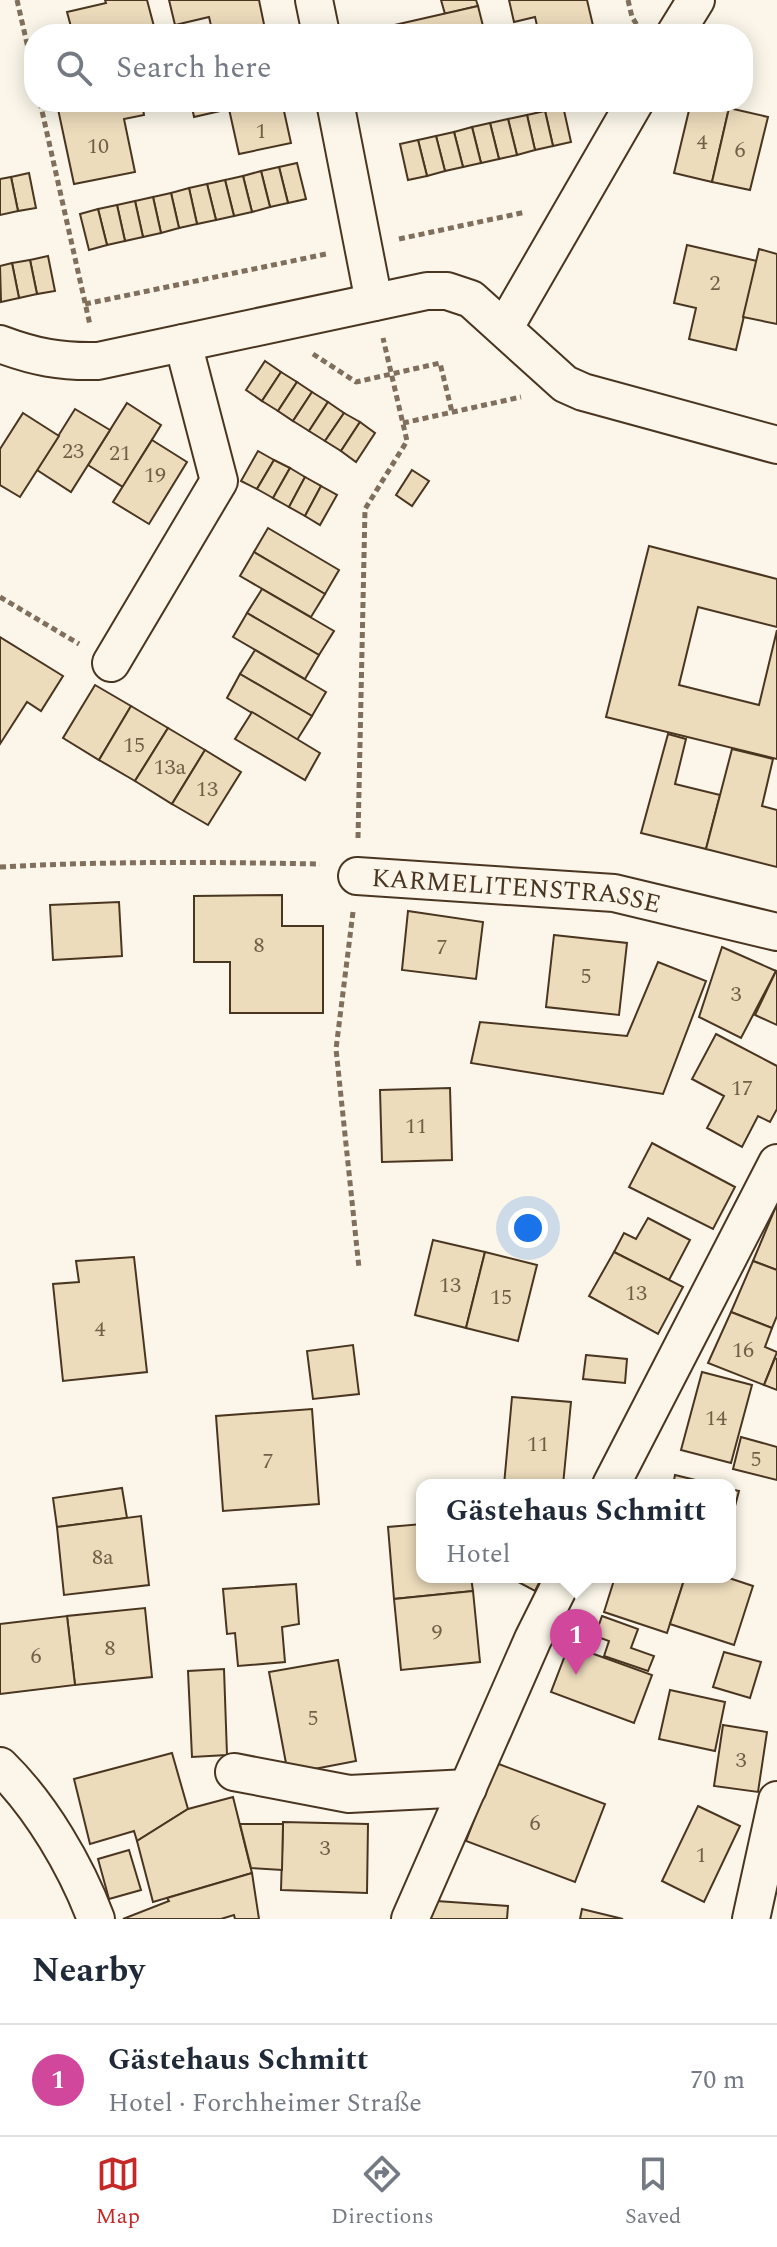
<!DOCTYPE html>
<html lang="en">
<head>
<meta charset="utf-8">
<style>
	body { margin:0; font-family:Spectral,serif; background:#f6f6f7; color:#1f2937 }
	.you { position:absolute; left:528px; top:1228px; width:28px; height:28px; margin:-20px; border:6px solid #fff; border-radius:50%; background:#1a73e8; box-shadow:0 0 0 12px #1a73e833 }
	.badge { display:grid; place-items:center; width:52px; height:52px; border-radius:50%; background:#c62828; color:#fff; font-size:26px; font-weight:700 }
	.pin { position:absolute; translate:-50% -66px; filter:drop-shadow(0 2px 4px #0008) }
	.pin::after { content:''; position:absolute; top:42px; width:28px; height:24px; background:inherit; clip-path:polygon(0 0,100% 0,50% 100%) }
	.popup { position:absolute; left:416px; top:1479px; width:320px; height:104px; box-sizing:border-box; display:grid; place-content:center; border-radius:16px; background:#fff; filter:drop-shadow(0 2px 6px #0005); font-size:26px; white-space:nowrap; color:#747a83 }
	.popup b { font-size:30px; color:#1f2937 }
	.popup::after { content:''; position:absolute; left:50%; top:100%; margin-left:-16px; border:16px solid transparent; border-top-color:#fff }
	.list { margin:0; padding:0; list-style:none }
	h2 { display:flex; justify-content:space-between; align-items:center; height:104px; margin:0; padding:0 32px; font-size:34px }
	h2 small { font-size:26px; font-weight:400; color:#747a83 }
	.list li { display:grid; grid-template-columns:52px 1fr auto; gap:24px; align-items:center; box-sizing:border-box; height:112px; padding:0 32px; border-top:2px solid #e0e1e3 }
	.list b { display:block; font-size:30px; white-space:nowrap }
	.list p { margin:0; font-size:26px; white-space:nowrap; color:#747a83 }
	.list em { font-size:26px; font-style:normal; color:#747a83 }
	.icon { flex:none; width:44px; height:44px; fill:none; stroke:currentColor; stroke-width:2; stroke-linecap:round; stroke-linejoin:round }
	.map { position:relative; flex:none; width:777px; height:1919px; overflow:hidden }
	.search { position:absolute; background:#fff; box-shadow:0 4px 20px #0003; left:24px; right:24px; top:24px; height:88px; display:flex; align-items:center; gap:20px; box-sizing:border-box; padding:0 28px; border-radius:32px; color:#747a83; font-size:30px }
	.sheet { height:216px; background:#fff }
	nav { display:flex; justify-content:space-around; align-items:center; box-sizing:border-box; height:112px; border-top:2px solid #e0e1e3; background:#fff; font-size:22px; color:#747a83 }
	nav a { display:grid; justify-items:center; gap:4px }
	nav .on { color:#c62828 }
	.map>svg:first-child { display:block }
	.building { fill:#ecdcbc; stroke:#4a3520; stroke-width:2 }
	.lines { fill:none; stroke-linecap:round; stroke-linejoin:round }
	.minor-casing { stroke:#4a3520; stroke-width:40 }
	.path { stroke:#7f6f5c; stroke-width:5; stroke-dasharray:6 4; stroke-linecap:butt }
	.minor { stroke:#fbf6e9; stroke-width:36 }
	.labels { text-anchor:middle; stroke-width:6; stroke-linejoin:round; paint-order:stroke }
	.number-label { font-size:22px; fill:#725f47 }
	.street-label { font-size:26px; fill:#4a3520; stroke:#fbf6e9 }
</style>
</head>
<body>
<div class="map">
<svg width="777" height="1919" viewBox="0 0 777 1919">
	<rect width="100%" height="100%" fill="#fbf6e9"/>
	<g class="building">
		<polygon points="105,0 147,0 156,34 73,34 67,12 106,3"/>
		<polygon points="169,0 259,0 266,34 213,34 209,17 175,25"/>
		<polygon points="441,0 476,0 478,6 445,14"/>
		<polygon points="509,0 587,0 595,34 539,34 535,17 514,22"/>
		<polygon points="478,6 485,34 392,34 390,26"/>
		<polygon points="92,102 142,102 144,115 124,119 135,172 74,184 58,109"/>
		<polygon points="191,102 282,102 291,143 239,154 229,109 194,117"/>
		<polygon points="691,102 729,108 712,182 674,173"/>
		<polygon points="563,106 571,142 553,146 545,111"/>
		<polygon points="729,108 768,117 750,190 712,182"/>
		<polygon points="545,111 553,146 535,150 527,115"/>
		<polygon points="527,115 535,150 517,155 508,119"/>
		<polygon points="508,119 517,155 499,159 490,123"/>
		<polygon points="490,123 499,159 481,163 472,127"/>
		<polygon points="472,127 481,163 463,167 454,132"/>
		<polygon points="454,132 463,167 445,171 436,136"/>
		<polygon points="436,136 445,171 427,176 418,140"/>
		<polygon points="418,140 427,176 408,180 400,144"/>
		<polygon points="297,163 306,199 288,203 279,167"/>
		<polygon points="279,167 288,203 270,207 261,171"/>
		<polygon points="261,171 270,207 252,212 243,176"/>
		<polygon points="29,173 36,208 18,211 11,177"/>
		<polygon points="243,176 252,212 234,216 225,180"/>
		<polygon points="11,177 18,211 0,215 0,179"/>
		<polygon points="225,180 234,216 216,220 207,184"/>
		<polygon points="207,184 216,220 197,224 189,188"/>
		<polygon points="189,188 197,224 179,228 171,193"/>
		<polygon points="171,193 179,228 161,233 153,197"/>
		<polygon points="153,197 161,233 143,237 135,201"/>
		<polygon points="135,201 143,237 125,241 117,205"/>
		<polygon points="117,205 125,241 107,245 98,209"/>
		<polygon points="98,209 107,245 89,250 80,214"/>
		<polygon points="687,245 757,261 736,350 689,339 696,308 674,303"/>
		<polygon points="759,249 777,254 777,324 743,317"/>
		<polygon points="48,256 55,291 37,294 30,260"/>
		<polygon points="30,260 37,294 19,298 12,263"/>
		<polygon points="12,263 19,298 1,302 0,266"/>
		<polygon points="265,361 281,372 262,401 246,390"/>
		<polygon points="281,372 297,382 278,411 262,401"/>
		<polygon points="297,382 312,392 293,421 278,411"/>
		<polygon points="312,392 328,402 309,431 293,421"/>
		<polygon points="328,402 344,413 325,441 309,431"/>
		<polygon points="127,403 161,425 123,487 88,465"/>
		<polygon points="75,409 110,430 71,492 37,470"/>
		<polygon points="23,413 59,436 20,497 0,485 0,449"/>
		<polygon points="344,413 360,422 341,451 325,441"/>
		<polygon points="360,422 375,433 356,462 341,451"/>
		<polygon points="152,440 187,462 149,524 113,502"/>
		<polygon points="258,451 274,460 257,489 241,481"/>
		<polygon points="274,460 290,468 273,498 257,489"/>
		<polygon points="290,468 305,477 289,507 273,498"/>
		<polygon points="412,470 429,481 412,506 396,495"/>
		<polygon points="305,477 321,486 305,516 289,507"/>
		<polygon points="321,486 337,495 320,525 305,516"/>
		<polygon points="268,528 339,570 325,594 254,552"/>
		<polygon points="649,546 777,579 777,627 698,607 679,685 759,705 777,630 777,759 606,717"/>
		<polygon points="254,552 325,594 311,617 240,576"/>
		<polygon points="262,589 334,631 319,655 247,613"/>
		<polygon points="247,613 319,655 305,679 233,637"/>
		<polygon points="0,637 63,676 41,711 27,702 0,744"/>
		<polygon points="255,650 326,692 312,716 240,674"/>
		<polygon points="240,674 312,716 297,740 227,698"/>
		<polygon points="95,685 131,706 99,760 63,738"/>
		<polygon points="131,706 168,728 135,781 99,760"/>
		<polygon points="252,712 320,753 305,780 235,739"/>
		<polygon points="168,728 205,750 172,804 135,781"/>
		<polygon points="668,734 686,739 675,784 720,795 706,849 641,833"/>
		<polygon points="732,749 773,759 762,806 777,810 777,867 706,849"/>
		<polygon points="205,750 241,772 208,825 172,804"/>
		<polygon points="282,895 282,926 323,926 323,1013 230,1013 230,962 194,962 194,896"/>
		<polygon points="119,902 122,956 53,960 50,905"/>
		<polygon points="408,911 483,922 476,979 402,970"/>
		<polygon points="554,935 627,943 619,1015 546,1007"/>
		<polygon points="722,947 776,971 741,1038 699,1017"/>
		<polygon points="658,962 706,981 663,1094 471,1063 480,1022 627,1036"/>
		<polygon points="776,971 777,972 777,1025 755,1015"/>
		<polygon points="716,1034 777,1066 777,1109 770,1122 758,1116 742,1147 707,1128 724,1096 692,1079"/>
		<polygon points="450,1088 452,1160 382,1162 380,1090"/>
		<polygon points="652,1143 735,1187 713,1229 629,1187"/>
		<polygon points="777,1204 777,1270 753,1261"/>
		<polygon points="648,1218 690,1240 669,1280 614,1252 624,1233 636,1239"/>
		<polygon points="433,1240 485,1252 466,1328 415,1315"/>
		<polygon points="485,1252 537,1265 518,1341 466,1328"/>
		<polygon points="614,1252 683,1287 658,1334 589,1296"/>
		<polygon points="134,1257 147,1372 63,1381 53,1284 79,1282 76,1261"/>
		<polygon points="753,1261 777,1270 777,1316 772,1328 731,1312"/>
		<polygon points="731,1312 772,1328 765,1347 777,1352 764,1385 708,1363"/>
		<polygon points="353,1345 359,1394 313,1399 307,1351"/>
		<polygon points="586,1355 627,1359 625,1383 583,1379"/>
		<polygon points="775,1358 777,1359 777,1390 764,1385"/>
		<polygon points="702,1372 752,1385 731,1463 681,1450"/>
		<polygon points="512,1397 571,1402 563,1485 504,1485"/>
		<polygon points="312,1409 319,1504 223,1511 216,1416"/>
		<polygon points="741,1437 777,1447 777,1480 733,1469"/>
		<polygon points="675,1475 716,1485 673,1485"/>
		<polygon points="122,1488 127,1518 57,1527 53,1498"/>
		<polygon points="730,1489 739,1491 730,1525"/>
		<polygon points="141,1516 149,1585 64,1595 57,1527"/>
		<polygon points="422,1524 422,1577 471,1577 473,1591 394,1599 388,1527"/>
		<polygon points="509,1577 542,1577 535,1591"/>
		<polygon points="615,1577 685,1577 667,1633 604,1612"/>
		<polygon points="685,1577 726,1577 753,1586 734,1645 670,1624"/>
		<polygon points="296,1584 299,1624 282,1627 285,1662 238,1666 235,1633 227,1634 223,1589"/>
		<polygon points="473,1591 480,1662 401,1670 394,1599"/>
		<polygon points="145,1608 152,1677 75,1685 67,1616"/>
		<polygon points="67,1616 75,1685 0,1694 0,1624"/>
		<polygon points="602,1616 638,1629 631,1648 654,1656 648,1671 604,1656 609,1641 595,1636"/>
		<polygon points="569,1645 652,1675 634,1723 551,1692"/>
		<polygon points="724,1652 761,1662 750,1698 713,1687"/>
		<polygon points="338,1660 356,1761 288,1774 269,1672"/>
		<polygon points="224,1669 227,1755 192,1757 188,1671"/>
		<polygon points="670,1690 725,1702 715,1751 659,1739"/>
		<polygon points="723,1725 767,1732 758,1792 714,1786"/>
		<polygon points="172,1753 188,1809 137,1841 134,1831 90,1844 74,1779"/>
		<polygon points="496,1763 605,1804 575,1882 466,1841"/>
		<polygon points="233,1797 252,1873 153,1902 137,1841 188,1809"/>
		<polygon points="698,1806 740,1826 704,1902 662,1881"/>
		<polygon points="283,1822 368,1824 367,1893 281,1890"/>
		<polygon points="240,1824 283,1824 282,1870 251,1868"/>
		<polygon points="129,1850 141,1890 109,1899 98,1859"/>
		<polygon points="252,1873 259,1919 235,1919 234,1915 221,1919 123,1919 169,1901 167,1898"/>
		<polygon points="422,1900 508,1906 507,1919 421,1919"/>
		<polygon points="582,1909 623,1919 580,1919"/>
	</g>
	<g class="lines">
		<g class="minor-casing">
			<g id="minor">
				<polyline points="314,0 321,34"/>
				<polyline points="675,34 696,0"/>
				<polyline points="335,102 374,302"/>
				<polyline points="505,327 635,102"/>
				<path d="M 0,344 C 35,357 60,362 98,361 L 427,291 L 447,291 L 471,299 L 565,384 L 583,392 L 777,445"/>
				<polyline points="111,663 219,481 183,343"/>
				<path id="s1" d="M 357,876 L 614,893 L 777,932"/>
				<polyline points="611,1485 777,1163"/>
				<path d="M 0,1766 C 41,1806 76,1866 96,1919"/>
				<polyline points="234,1772 349,1794 468,1788"/>
				<polyline points="410,1919 533,1639 564,1577"/>
				<polyline points="751,1919 777,1800"/>
			</g>
		</g>
		<g class="path">
			<polyline points="17,0 34,74"/>
			<polyline points="628,0 632,17 637,25"/>
			<polyline points="40,102 90,325"/>
			<polyline points="399,239 526,212"/>
			<polyline points="85,304 326,254"/>
			<polyline points="313,354 356,382 440,363 452,412"/>
			<polyline points="403,423 521,397"/>
			<polyline points="0,597 79,644"/>
			<polyline points="358,838 365,509 407,441 383,338"/>
			<path d="M 0,867 C 107,861 213,862 320,864"/>
			<polyline points="353,912 336,1049 359,1268"/>
		</g>
		<use href="#minor" class="minor"/>
	</g>
	<g class="labels">
		<g class="number-label">
			<text x="261" y="138">1</text>
			<text x="702" y="149">4</text>
			<text x="98" y="153">10</text>
			<text x="740" y="157">6</text>
			<text x="715" y="290">2</text>
			<text x="73" y="458">23</text>
			<text x="120" y="460">21</text>
			<text x="155" y="482">19</text>
			<text x="134" y="752">15</text>
			<text x="170" y="774">13a</text>
			<text x="207" y="796">13</text>
			<text x="259" y="952">8</text>
			<text x="442" y="954">7</text>
			<text x="586" y="983">5</text>
			<text x="736" y="1001">3</text>
			<text x="742" y="1095">17</text>
			<text x="416" y="1133">11</text>
			<text x="450" y="1292">13</text>
			<text x="636" y="1300">13</text>
			<text x="501" y="1304">15</text>
			<text x="100" y="1336">4</text>
			<text x="743" y="1357">16</text>
			<text x="716" y="1425">14</text>
			<text x="538" y="1451">11</text>
			<text x="756" y="1466">5</text>
			<text x="268" y="1468">7</text>
			<text x="103" y="1564">8a</text>
			<text x="437" y="1639">9</text>
			<text x="110" y="1655">8</text>
			<text x="36" y="1663">6</text>
			<text x="313" y="1725">5</text>
			<text x="741" y="1767">3</text>
			<text x="535" y="1830">6</text>
			<text x="325" y="1855">3</text>
			<text x="701" y="1862">1</text>
		</g>
		<g class="street-label">
			<text dy="9" stroke="none"><textPath href="#s1" startOffset="160">KARMELITENSTRASSE</textPath></text>
		</g>
	</g>
</svg>
<div class="you"></div>
<div class="pin badge" style="left:576px;top:1675px;background:#d1479c">1</div>
<div class="popup"><b>Gästehaus Schmitt</b>Hotel</div>
<div class="search"><svg class="icon" aria-label="search" viewBox="0 0 24 24"><circle cx="10" cy="10" r="6"/><path d="M15 15l6 6"/></svg>Search here</div>
</div>
<section class="sheet">
<h2>Nearby<small></small></h2>
<ul class="list">
<li><span class="badge" style="background:#d1479c">1</span><div><b>Gästehaus Schmitt</b><p>Hotel · Forchheimer Straße</p></div><em>70 m</em></li>
</ul>
</section>
<nav>
<a class="on"><svg class="icon" aria-label="map" viewBox="0 0 24 24"><path d="M3 6l6-2 6 2 6-2v14l-6 2-6-2-6 2zM9 4v14M15 6v14"/></svg>Map</a>
<a><svg class="icon" aria-label="directions" viewBox="0 0 24 24"><path d="M12 3l9 9-9 9-9-9zM9 14v-3h6M13 9l2 2-2 2"/></svg>Directions</a>
<a><svg class="icon" aria-label="saved" viewBox="0 0 24 24"><path d="M7 4h10v16l-5-4-5 4z"/></svg>Saved</a>
</nav>
</body>
</html>
